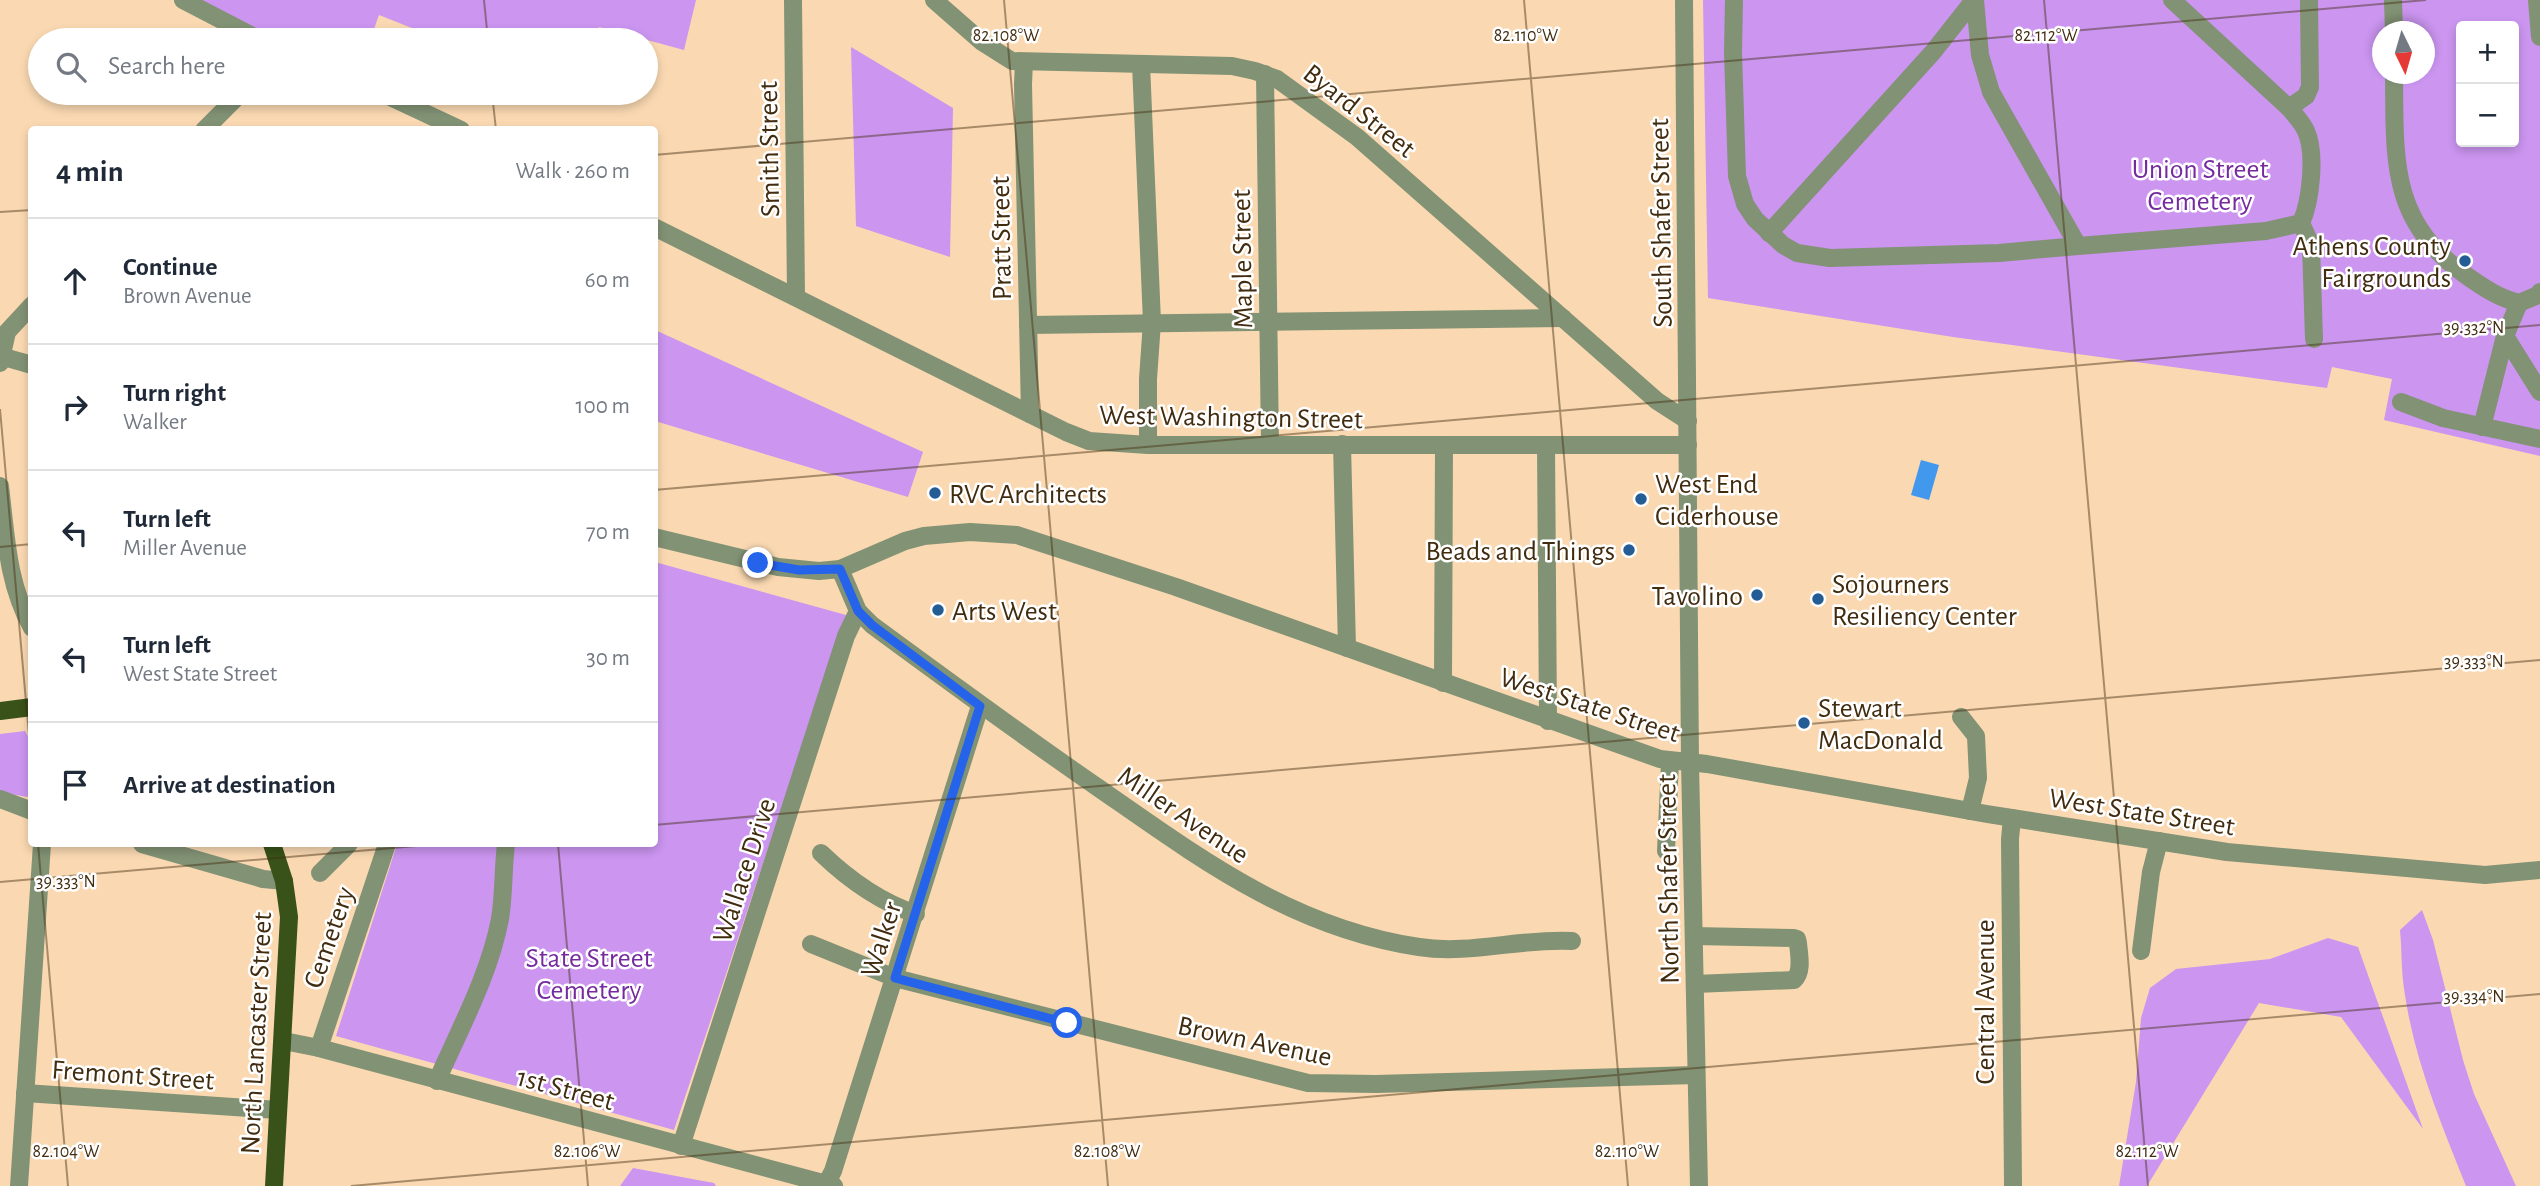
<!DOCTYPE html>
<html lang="en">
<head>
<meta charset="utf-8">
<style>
	body { margin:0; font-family:"Alegreya Sans",sans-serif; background:#f6f6f7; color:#1f2937 }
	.controls { position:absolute; right:21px; top:21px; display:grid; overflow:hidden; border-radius:7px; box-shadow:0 4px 10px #0003 }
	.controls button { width:63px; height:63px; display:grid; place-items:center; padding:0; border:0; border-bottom:2px solid #e0e1e3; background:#fff; color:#1f2937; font:35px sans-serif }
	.compass { position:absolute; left:2372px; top:21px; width:63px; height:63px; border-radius:50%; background:#fff; box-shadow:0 4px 10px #0003; rotate:175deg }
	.stop { position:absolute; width:21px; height:21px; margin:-16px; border:5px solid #2563eb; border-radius:50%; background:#fff }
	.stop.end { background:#2563eb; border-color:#fff; box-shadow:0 2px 7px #0008 }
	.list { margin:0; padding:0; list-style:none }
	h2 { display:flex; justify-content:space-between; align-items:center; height:91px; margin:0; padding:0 28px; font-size:30px }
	h2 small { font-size:23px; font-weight:400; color:#747a83 }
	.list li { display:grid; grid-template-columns:46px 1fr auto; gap:21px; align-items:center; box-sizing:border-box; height:126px; padding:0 28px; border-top:2px solid #e0e1e3 }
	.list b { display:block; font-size:26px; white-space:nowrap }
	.list p { margin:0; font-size:23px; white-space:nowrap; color:#747a83 }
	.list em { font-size:23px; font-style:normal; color:#747a83 }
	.icon { flex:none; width:38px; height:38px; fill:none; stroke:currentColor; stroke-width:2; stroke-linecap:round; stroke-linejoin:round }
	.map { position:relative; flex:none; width:2540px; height:1186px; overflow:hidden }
	.search { position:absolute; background:#fff; box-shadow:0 4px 10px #0003; left:28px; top:28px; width:630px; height:77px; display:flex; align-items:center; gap:18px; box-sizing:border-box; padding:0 24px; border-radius:38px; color:#747a83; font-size:26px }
	.panel { position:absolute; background:#fff; box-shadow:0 4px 10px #0003; left:28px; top:126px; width:630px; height:721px; border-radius:7px }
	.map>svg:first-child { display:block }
	.green { fill:#cb95f0; fill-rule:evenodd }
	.water { fill:#4198ec }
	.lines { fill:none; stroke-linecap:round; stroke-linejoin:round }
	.minor { stroke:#829274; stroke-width:18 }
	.major { stroke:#385219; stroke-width:18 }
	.route { stroke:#2563eb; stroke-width:9 }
	.ticks { fill:none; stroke:#422c10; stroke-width:2; stroke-opacity:0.45 }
	.poi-dot { fill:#245d95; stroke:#fff; stroke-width:2.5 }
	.labels { text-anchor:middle; stroke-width:5; stroke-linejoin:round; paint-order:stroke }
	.street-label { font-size:28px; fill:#422c10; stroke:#fff }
	.park-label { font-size:28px; fill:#752b9e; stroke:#fff }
	.poi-label { font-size:28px; fill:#422c10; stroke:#fff; text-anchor:start }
	.ticks-label { font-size:18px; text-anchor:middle; fill:#422c10; stroke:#fff; stroke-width:5; stroke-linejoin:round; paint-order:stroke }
</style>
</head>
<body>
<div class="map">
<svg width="2540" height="1186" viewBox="0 0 2540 1186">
	<rect width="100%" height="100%" fill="#fad9b2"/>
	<g class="green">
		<polygon points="183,0 696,0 684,50 599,27 596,40 442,40 379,15 370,40 260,40"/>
		<path d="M 1703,0 L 2540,0 L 2540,456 L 2384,420 L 2392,379 L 2332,367 L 2327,388 L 1953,337 L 1708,298 ZM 2461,26 L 2514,26 L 2514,142 L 2461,142 ZM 2382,32 L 2424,32 L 2424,74 L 2382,74 Z"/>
		<polygon points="851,47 953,108 950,257 856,226"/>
		<polygon points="655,330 923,452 908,497 655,421"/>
		<polygon points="655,562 846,615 674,1130 336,1036 397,844 654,844"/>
		<polygon points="25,731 31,741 31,792 27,797 0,792 0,734"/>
		<path d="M 2422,910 L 2433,940 L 2463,1060 L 2474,1094 L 2516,1186 L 2466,1186 C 2441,1123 2415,1062 2405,995 C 2401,974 2402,951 2400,930 Z"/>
		<polygon points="2328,938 2358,947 2423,1129 2341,1017 2259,1003 2147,1186 2119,1186 2136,1082 2141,1018 2150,988 2176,969 2270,959"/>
		<polygon points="633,1168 714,1183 716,1186 620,1186"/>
	</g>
	<polygon class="water" points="1921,460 1939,465 1929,500 1911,495"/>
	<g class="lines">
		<g class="minor">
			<polyline points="183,0 260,40"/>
			<polyline points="793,0 796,297"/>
			<polyline points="934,0 982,42 1012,61 1232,66 1255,71 1277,79 1357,137 1657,401 1688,421"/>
			<polyline points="1684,0 1690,763 1699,1186"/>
			<polyline points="1734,0 1733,52 1737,176 1745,204 1755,219 1783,245 1797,253 1830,258 1999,253 2078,246"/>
			<path d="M 1975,0 L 1980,55 L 1991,92 L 2078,246 L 2266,231 L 2301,223 C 2311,201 2316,153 2306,131 C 2302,122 2295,115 2289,108 L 2306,96 L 2310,87 L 2309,0"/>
			<polyline points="2172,0 2289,108"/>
			<polyline points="2393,0 2394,32"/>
			<polyline points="2537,0 2540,37"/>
			<polyline points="1024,62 1023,84 1030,414"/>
			<polyline points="1141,64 1152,322 1148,379 1148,445"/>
			<polyline points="1265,74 1270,444"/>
			<path d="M 2394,74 C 2395,159 2389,222 2467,276 C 2484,288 2499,298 2519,303 L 2538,295 L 2540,292"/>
			<polyline points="382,93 461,130"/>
			<polyline points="204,130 241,93"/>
			<polyline points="2301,223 2311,245 2314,339"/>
			<polyline points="654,227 1066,432 1089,441 1148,445 1688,445"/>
			<polyline points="1769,233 1933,52 1974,0"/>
			<polyline points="1028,325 1563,318"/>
			<polyline points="2505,336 2540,392"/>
			<polyline points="0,356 32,365"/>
			<polyline points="0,363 7,332 32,305"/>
			<polyline points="2401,402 2443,418 2540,439"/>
			<polyline points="2482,427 2505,336 2519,303"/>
			<polyline points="1342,444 1347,648"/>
			<polyline points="1546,445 1548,721"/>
			<path d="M 0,486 C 6,535 7,583 32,628"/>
			<polyline points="654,537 778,567 819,571 840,569 905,541 924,536 970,532 1017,535 1176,587 1660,759 1707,764 1987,814 2227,852 2485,875 2540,870"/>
			<path d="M 840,569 L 858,611 L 872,625 C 948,681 1023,736 1100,789 C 1202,860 1293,928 1419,947 C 1470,955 1521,938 1572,941"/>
			<polyline points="1443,683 1444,445"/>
			<polyline points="1961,717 1976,736 1978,778 1970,811"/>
			<polyline points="0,799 32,811"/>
			<polyline points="2012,818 2010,839 2013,1186"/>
			<polyline points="142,844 263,879 284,881"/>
			<polyline points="1666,851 1670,761"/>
			<path d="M 821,853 C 848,879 880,902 916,914"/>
			<polyline points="320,873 349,844"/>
			<path d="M 1694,936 L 1794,938 L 1797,939 L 1798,943 C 1799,955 1803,972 1794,980 L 1695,984"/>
			<polyline points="811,944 895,978 1308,1083 1376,1084 1696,1075"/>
			<polyline points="2141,951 2151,872 2159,841"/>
			<polyline points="284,1041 319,1048 834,1186"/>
			<polyline points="319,1048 387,844"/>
			<path d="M 437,1081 C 460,1028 489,976 500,919 C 504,895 503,868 506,844"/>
			<polyline points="25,1093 278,1110"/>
			<polyline points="681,1146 846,636 858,611"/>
			<polyline points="19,1186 42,844"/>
			<polyline points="825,1186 833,1171 980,706"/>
		</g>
		<g class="major">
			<polyline points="0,711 32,707"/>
			<polyline points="272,844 284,881 289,917 274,1186"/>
		</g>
	</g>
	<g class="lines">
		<polyline class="route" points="758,563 799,570 840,569 858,611 872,625 980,706 895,978 1067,1023"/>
	</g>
	<path class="ticks" d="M 484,0 L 488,40M 1004,0 L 1108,1186M 1524,0 L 1628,1186M 2044,0 L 2148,1186M 492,93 L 496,130M 654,155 L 2426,0M 0,212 L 32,210M 0,409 L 32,769M 654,490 L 2540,325M 0,547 L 32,544M 654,825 L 2540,660M 38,844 L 68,1186M 558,844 L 588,1186M 0,882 L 439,844M 351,1186 L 2540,994"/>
	<g class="poi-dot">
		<circle cx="2465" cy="261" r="7"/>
		<circle cx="935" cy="493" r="7"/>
		<circle cx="1641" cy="499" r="7"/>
		<circle cx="1629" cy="550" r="7"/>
		<circle cx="1757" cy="595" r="7"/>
		<circle cx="1818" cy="599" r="7"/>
		<circle cx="938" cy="610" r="7"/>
		<circle cx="1804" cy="723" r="7"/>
	</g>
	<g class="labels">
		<g class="street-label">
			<text transform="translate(1360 110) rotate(38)" y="10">Byard Street</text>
			<text transform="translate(768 149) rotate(-91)" y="10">Smith Street</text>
			<text transform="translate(1660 223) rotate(-91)" y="10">South Shafer Street</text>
			<text transform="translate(1000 238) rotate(-91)" y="10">Pratt Street</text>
			<text transform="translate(1241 259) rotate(-91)" y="10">Maple Street</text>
			<text transform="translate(1231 416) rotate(1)" y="10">West Washington Street</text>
			<text transform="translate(1590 704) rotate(18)" y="10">West State Street</text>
			<text transform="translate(2142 811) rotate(9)" y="10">West State Street</text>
			<text transform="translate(1184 814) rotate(34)" y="10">Miller Avenue</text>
			<text transform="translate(743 870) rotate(-72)" y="10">Wallace Drive</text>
			<text transform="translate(1667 879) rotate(-91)" y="10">North Shafer Street</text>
			<text transform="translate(328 937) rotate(-71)" y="10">Cemetery</text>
			<text transform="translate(880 939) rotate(-72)" y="10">Walker</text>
			<text transform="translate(1984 1002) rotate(-90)" y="10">Central Avenue</text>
			<text transform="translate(255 1033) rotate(-87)" y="10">North Lancaster Street</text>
			<text transform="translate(1255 1040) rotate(12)" y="10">Brown Avenue</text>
			<text transform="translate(133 1074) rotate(4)" y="10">Fremont Street</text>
			<text transform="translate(566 1088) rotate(15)" y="10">1st Street</text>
		</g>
		<g class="park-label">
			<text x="2200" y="178">Union Street<tspan x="2200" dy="32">Cemetery</tspan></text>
			<text x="589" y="967">State Street<tspan x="589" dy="32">Cemetery</tspan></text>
		</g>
		<g class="poi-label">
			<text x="2451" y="255" text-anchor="end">Athens County<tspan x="2451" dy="32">Fairgrounds</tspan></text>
			<text x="1655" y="493">West End<tspan x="1655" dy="32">Ciderhouse</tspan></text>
			<text x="949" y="503">RVC Architects</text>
			<text x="1615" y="560" text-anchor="end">Beads and Things</text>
			<text x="1832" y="593">Sojourners<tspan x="1832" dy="32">Resiliency Center</tspan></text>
			<text x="1743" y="605" text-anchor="end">Tavolino</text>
			<text x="952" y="620">Arts West</text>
			<text x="1818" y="717">Stewart<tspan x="1818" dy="32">MacDonald</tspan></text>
		</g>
	</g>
	<g class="ticks-label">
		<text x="1006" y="41">82.108°W</text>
		<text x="1526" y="41">82.110°W</text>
		<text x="2046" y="41">82.112°W</text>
		<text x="2474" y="333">39.332°N</text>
		<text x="2474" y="667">39.333°N</text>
		<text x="66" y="887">39.333°N</text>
		<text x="2474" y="1002">39.334°N</text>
		<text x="66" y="1157">82.104°W</text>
		<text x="587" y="1157">82.106°W</text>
		<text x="1107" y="1157">82.108°W</text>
		<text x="1627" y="1157">82.110°W</text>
		<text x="2147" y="1157">82.112°W</text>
	</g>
</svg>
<div class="controls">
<button>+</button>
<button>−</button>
</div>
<svg class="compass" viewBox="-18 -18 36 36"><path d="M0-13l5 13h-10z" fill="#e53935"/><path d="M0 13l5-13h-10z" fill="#747a83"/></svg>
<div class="stop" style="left:1067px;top:1023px"></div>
<div class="stop end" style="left:758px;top:563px"></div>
<div class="search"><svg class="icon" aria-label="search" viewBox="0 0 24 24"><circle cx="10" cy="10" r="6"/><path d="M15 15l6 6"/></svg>Search here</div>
<section class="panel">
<h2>4 min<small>Walk · 260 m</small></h2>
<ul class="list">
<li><svg class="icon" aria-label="ahead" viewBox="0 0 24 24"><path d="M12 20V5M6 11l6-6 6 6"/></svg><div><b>Continue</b><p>Brown Avenue</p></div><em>60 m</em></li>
<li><svg class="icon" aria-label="right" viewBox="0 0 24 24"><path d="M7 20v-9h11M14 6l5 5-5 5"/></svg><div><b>Turn right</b><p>Walker</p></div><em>100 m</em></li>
<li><svg class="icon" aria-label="left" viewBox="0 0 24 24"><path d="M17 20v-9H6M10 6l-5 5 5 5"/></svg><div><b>Turn left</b><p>Miller Avenue</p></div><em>70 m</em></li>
<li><svg class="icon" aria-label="left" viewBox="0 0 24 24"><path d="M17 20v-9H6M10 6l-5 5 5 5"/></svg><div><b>Turn left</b><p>West State Street</p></div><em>30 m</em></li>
<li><svg class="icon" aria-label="arrive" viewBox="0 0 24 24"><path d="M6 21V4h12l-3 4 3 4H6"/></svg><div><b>Arrive at destination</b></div></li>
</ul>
</section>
</div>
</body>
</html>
